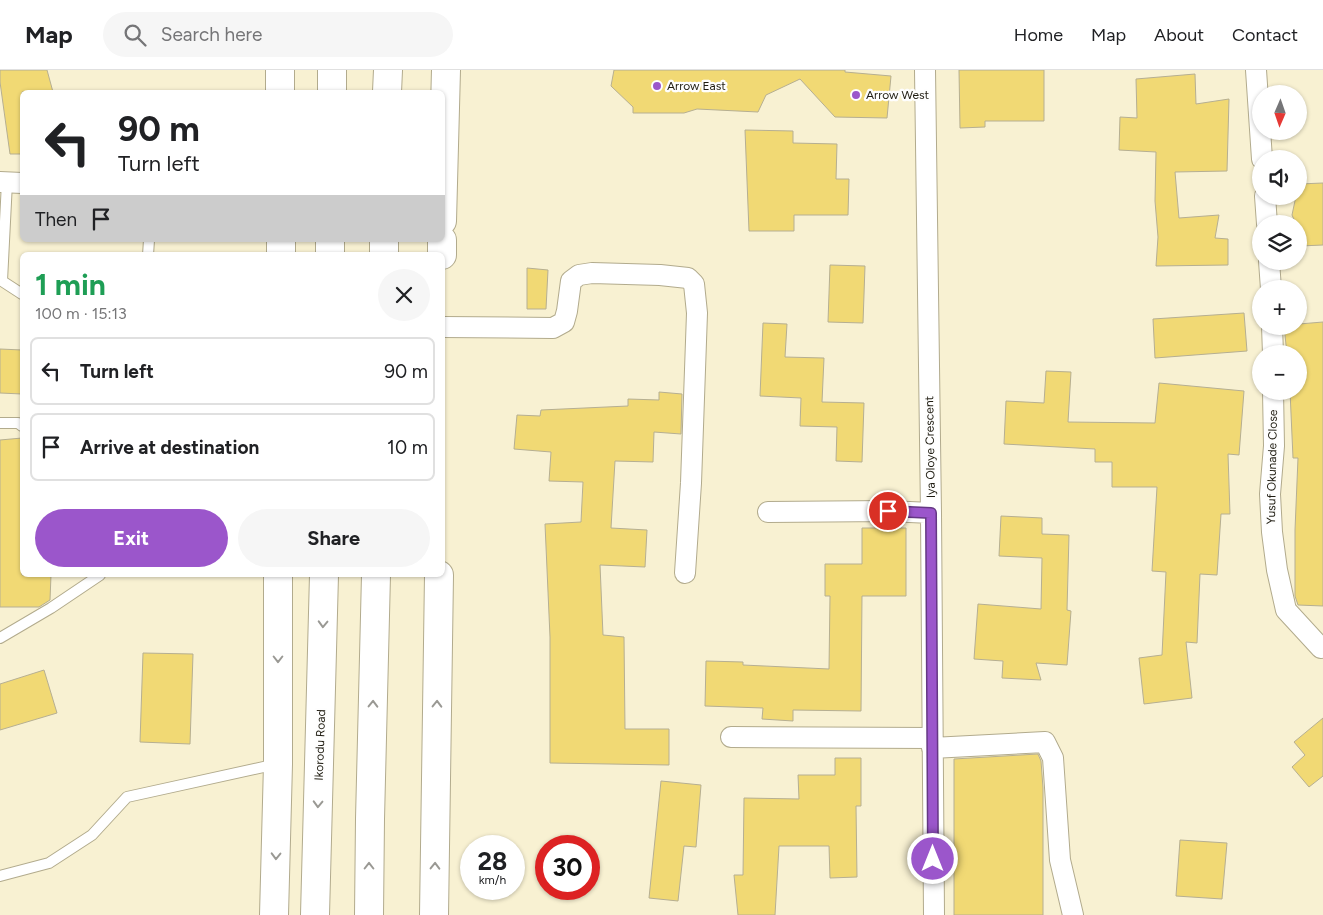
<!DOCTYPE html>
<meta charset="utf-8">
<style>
body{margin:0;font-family:Figtree,sans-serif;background:#f6f6f6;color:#202124;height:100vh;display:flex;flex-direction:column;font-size:19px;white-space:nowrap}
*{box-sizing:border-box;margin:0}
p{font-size:16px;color:#757577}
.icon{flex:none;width:28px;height:28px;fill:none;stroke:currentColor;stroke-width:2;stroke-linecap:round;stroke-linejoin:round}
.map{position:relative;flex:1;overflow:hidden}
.side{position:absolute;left:20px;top:182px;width:425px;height:325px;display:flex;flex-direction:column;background:#fff;border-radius:8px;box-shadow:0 1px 4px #0004}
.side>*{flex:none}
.guide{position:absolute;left:20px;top:20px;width:425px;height:152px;border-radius:8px;box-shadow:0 1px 4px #0004;background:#fff;color:#202124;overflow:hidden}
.needle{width:32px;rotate:182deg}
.controls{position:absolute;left:1252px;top:15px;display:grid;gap:10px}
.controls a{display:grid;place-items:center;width:55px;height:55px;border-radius:50%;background:#fff;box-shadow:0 1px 4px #0004;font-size:25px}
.speed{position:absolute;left:460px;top:765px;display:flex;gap:10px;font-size:25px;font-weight:700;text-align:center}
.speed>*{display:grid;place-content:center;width:65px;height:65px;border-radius:50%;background:#fff;box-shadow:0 1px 4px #0004;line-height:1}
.speed small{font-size:12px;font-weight:400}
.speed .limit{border:8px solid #d22;background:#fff;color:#111}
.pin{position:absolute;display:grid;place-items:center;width:42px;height:42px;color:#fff;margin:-21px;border:2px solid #fff;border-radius:50%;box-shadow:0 1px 5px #0007}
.me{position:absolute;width:55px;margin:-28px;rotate:0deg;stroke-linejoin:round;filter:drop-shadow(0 0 4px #0008)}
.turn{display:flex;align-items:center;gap:18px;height:105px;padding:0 15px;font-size:22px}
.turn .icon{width:65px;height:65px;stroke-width:2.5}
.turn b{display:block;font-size:35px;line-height:42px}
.then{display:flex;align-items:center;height:48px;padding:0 15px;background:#0003;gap:10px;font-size:19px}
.round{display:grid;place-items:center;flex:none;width:52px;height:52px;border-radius:26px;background:#f6f6f6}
.overview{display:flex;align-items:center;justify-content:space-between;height:85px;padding:0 15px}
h1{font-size:30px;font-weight:700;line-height:38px;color:#1e9e55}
.cta{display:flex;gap:10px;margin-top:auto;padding:10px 15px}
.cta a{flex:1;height:58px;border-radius:30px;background:#9b56cb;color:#fff;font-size:20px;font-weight:700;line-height:58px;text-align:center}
.cta a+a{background:#f6f6f6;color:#202124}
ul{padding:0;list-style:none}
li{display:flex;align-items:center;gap:15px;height:68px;margin:0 10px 8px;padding:0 5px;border:2px solid #e0e0e0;border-radius:8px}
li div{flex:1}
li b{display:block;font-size:19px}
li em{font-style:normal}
header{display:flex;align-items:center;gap:30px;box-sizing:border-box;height:70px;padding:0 25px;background:#fff;border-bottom:1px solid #e0e0e0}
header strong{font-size:24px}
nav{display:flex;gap:28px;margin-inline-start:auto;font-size:18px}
.search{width:350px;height:45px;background:#f6f6f6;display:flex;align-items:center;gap:12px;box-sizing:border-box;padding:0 18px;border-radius:28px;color:#757577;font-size:19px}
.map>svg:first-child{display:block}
</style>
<header>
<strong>Map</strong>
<div class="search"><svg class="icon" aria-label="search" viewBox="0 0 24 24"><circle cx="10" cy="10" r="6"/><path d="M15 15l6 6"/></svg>Search here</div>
<nav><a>Home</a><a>Map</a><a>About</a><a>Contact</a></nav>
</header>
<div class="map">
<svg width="1323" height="845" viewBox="0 0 1323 845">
<rect width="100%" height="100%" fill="#f8f1d2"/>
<path fill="#f1d974" stroke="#b6af92" d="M0 0H47L53 22H22V84H10L0 12Z
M614 0H845V2L891 6 887 48 835 47 800 9 766 25 758 42 697 39 684 43H633V37L611 16Z
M959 0H1044V51H985V57L960 58Z
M1195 4 1196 34 1229 29 1227 101 1175 102 1179 148 1219 145 1215 168 1228 169V195L1156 196 1158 167 1155 131 1156 82 1119 80 1120 47 1137 48 1136 9Z
M745 60 793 61V73L837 74 836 109H849L848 145H794V161H749Z
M1323 113V175L1300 176 1299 154H1296L1292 145 1296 126H1299V114Z
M830 195 865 196 863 253 828 252Z
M527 198 548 200 546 239H527Z
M1244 243 1247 281 1155 288 1153 249Z
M1323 252V536L1298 535 1295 526V460L1298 388H1293L1290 321H1299V284H1287L1284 256H1299V254Z
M763 253 787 254 785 287 824 288 822 332 864 333 862 392 836 391 837 357 800 356 801 328 760 326Z
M0 279 22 280V324L0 323Z
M1046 301 1071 302 1068 352 1155 353 1159 313 1244 321 1239 385 1228 384 1230 444H1221L1217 505 1200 504 1197 573 1186 572 1192 628 1144 634 1139 588 1162 585 1166 502 1152 501 1157 417H1112V392H1095V379L1004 374 1006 331 1044 333Z
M659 322 682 324 681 364 654 362 653 392 615 391 611 458 647 460 645 497 600 495 603 565 624 567 625 659H669V695L550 693V567L545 454 581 452 583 412 549 411 551 382 514 379 517 345 540 346 541 340 628 336V329L659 330Z
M22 368V505H51L50 530 39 537H0V370Z
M1001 446 1042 448V464L1069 465 1067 540 1071 541 1067 595 1036 593 1041 610 1002 608 1003 591 974 589 978 534 1041 539 1042 488 999 486Z
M862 458H906V526H862L861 641 793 640V651L762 649 763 638 705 636 706 591 743 592V595L829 599 830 526H825V494H862Z
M143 583 193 584 190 674 140 672Z
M44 600 57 643 0 660V614Z
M1323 648V706L1309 717 1292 697 1305 685 1294 672Z
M1038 684 1041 691 1043 718V845H954V689Z
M835 688H861V736H856L857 807 830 808 829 776H779L775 845H738L734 805H743L744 728 799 729 798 705H835Z
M661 711 701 715 696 777 684 776 678 831 649 828Z
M1180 770 1227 773 1222 829 1176 826Z"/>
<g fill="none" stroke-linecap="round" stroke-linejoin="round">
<g stroke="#b2ab8d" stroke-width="12">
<path id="lane" d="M7 112 2 211 22 224
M148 185 149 170
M0 353H18L22 356
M0 568 51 538 100 505
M0 806 49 793 92 765 127 727 277 694"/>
</g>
<g stroke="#b2ab8d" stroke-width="22">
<path id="street" d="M925 0 931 443 934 845
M1256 0 1262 89
M0 112 22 113
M1265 126 1267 154
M1269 191 1271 219
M1272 256 1273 284
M442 257 553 258 564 252 567 241 571 211 579 205 592 203 660 205 688 208 694 214 697 243 691 413 685 503
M1273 321 1274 376 1270 424 1272 462 1277 500 1286 540 1321 578
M768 442 888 441 931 443
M731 667 932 668
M932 678 1045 672 1053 688 1060 790 1073 845"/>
</g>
<g stroke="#b2ab8d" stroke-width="30">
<path id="primary" d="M280 0V22
M442 151 446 0
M281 170V185
M442 185V170
M274 845 278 694V505
M434 845 439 505"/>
</g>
<g stroke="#b2ab8d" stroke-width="30">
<path id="highway" d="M332 22V0
M387 22 388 0
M330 185V170
M384 185V170
M315 845 324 505
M369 845 370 749 376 505"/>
</g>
<use href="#lane" stroke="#fff" stroke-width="10"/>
<use href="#street" stroke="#fff" stroke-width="20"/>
<use href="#primary" stroke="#fff" stroke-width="28"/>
<use href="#highway" stroke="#fff" stroke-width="28"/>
</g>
<defs><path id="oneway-chevron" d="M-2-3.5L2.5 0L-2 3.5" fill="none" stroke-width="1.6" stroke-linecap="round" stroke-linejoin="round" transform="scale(1.25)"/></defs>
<g stroke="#9a9994">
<use href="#oneway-chevron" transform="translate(323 554) rotate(92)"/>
<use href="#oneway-chevron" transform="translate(278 589) rotate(90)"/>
<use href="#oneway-chevron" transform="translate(373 634) rotate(-89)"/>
<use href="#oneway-chevron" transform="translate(437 634) rotate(-89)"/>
<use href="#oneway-chevron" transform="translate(318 734) rotate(92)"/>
<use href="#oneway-chevron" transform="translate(276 786) rotate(91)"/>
<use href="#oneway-chevron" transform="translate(369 796) rotate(-90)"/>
<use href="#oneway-chevron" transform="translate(435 796) rotate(-89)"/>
</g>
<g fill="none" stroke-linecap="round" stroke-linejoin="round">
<g stroke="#653884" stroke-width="12">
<path id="route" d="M888 441 931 443 933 789"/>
</g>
<use href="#route" stroke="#9b56cb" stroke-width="9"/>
</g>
<g fill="#9b56cb" stroke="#fefefe" stroke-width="2">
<circle cx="657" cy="16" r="5"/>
<circle cx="856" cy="25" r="5"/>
</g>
<g text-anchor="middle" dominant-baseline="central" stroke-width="4.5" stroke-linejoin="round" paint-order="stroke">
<g font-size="12" fill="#1f1c11" stroke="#fefefe" text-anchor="start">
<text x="667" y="16">Arrow East</text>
<text x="866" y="25">Arrow West</text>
</g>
<g font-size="12" fill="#1f1c11" stroke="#fefefe">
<text transform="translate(930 377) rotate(-91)">Iya Oloye Crescent</text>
<text transform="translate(1272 397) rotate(-89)">Yusuf Okunade Close</text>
<text transform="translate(320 675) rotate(-88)">Ikorodu Road</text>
</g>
</g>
</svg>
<div class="controls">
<a><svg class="needle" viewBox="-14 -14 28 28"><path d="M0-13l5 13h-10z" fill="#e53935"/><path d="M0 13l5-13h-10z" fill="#757577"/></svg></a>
<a><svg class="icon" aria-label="sound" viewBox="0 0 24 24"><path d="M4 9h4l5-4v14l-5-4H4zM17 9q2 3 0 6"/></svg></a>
<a><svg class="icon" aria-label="layers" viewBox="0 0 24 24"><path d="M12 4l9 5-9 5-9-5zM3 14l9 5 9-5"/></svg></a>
<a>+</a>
<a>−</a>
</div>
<div class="speed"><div>28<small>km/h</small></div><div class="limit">30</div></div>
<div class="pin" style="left:888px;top:441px;background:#d93025"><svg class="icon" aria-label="arrive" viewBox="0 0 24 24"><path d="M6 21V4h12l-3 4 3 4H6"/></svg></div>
<svg class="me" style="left:933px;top:789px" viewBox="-20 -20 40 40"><circle r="17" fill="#9b56cb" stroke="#fff" stroke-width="3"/><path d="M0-11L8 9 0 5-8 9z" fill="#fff"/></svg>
<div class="guide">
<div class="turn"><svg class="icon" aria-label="left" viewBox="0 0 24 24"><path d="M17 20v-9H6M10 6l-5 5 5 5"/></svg><div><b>90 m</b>Turn left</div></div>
<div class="then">Then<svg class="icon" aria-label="arrive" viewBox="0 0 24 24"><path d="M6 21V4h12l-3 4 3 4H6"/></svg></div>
</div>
<section class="side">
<div class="overview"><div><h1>1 min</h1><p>100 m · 15:13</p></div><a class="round"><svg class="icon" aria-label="close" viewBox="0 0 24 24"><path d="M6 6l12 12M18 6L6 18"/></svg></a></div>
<ul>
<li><svg class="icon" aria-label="left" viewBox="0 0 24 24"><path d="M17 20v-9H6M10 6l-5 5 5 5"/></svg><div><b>Turn left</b></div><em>90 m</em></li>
<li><svg class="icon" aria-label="arrive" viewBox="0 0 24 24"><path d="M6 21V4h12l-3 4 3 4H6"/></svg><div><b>Arrive at destination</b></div><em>10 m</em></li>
</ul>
<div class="cta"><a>Exit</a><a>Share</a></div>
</section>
</div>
